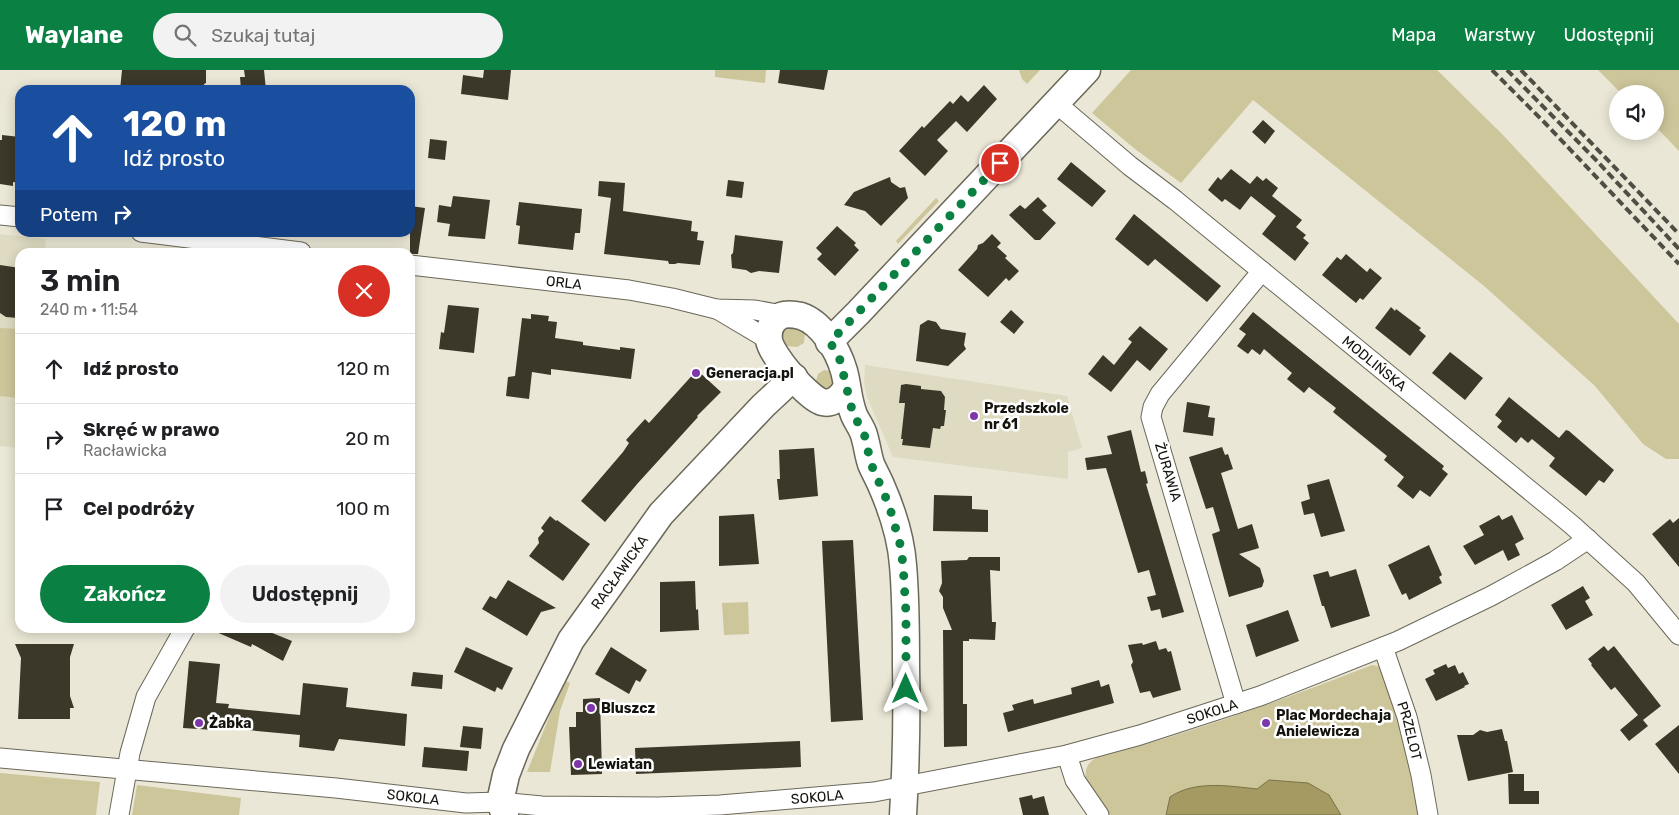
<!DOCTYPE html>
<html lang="pl">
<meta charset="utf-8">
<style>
body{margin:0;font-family:Rubik,sans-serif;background:#f2f2f2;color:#202124;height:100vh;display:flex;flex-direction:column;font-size:19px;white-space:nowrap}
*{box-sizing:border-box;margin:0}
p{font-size:16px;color:#757577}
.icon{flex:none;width:28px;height:28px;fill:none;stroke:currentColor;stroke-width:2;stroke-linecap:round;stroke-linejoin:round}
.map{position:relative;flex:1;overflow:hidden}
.sheet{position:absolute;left:15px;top:178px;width:400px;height:385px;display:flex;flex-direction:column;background:#fff;border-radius:15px;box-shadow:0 2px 12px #0003}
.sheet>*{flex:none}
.banner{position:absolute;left:15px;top:15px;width:400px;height:152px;border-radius:15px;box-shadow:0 2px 12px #0003;background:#1a4fa0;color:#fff;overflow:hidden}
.buttons{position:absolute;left:1609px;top:15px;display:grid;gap:10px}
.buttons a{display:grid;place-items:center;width:55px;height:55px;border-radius:50%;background:#fff;box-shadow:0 2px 12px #0003;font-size:25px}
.pin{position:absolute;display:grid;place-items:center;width:42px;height:42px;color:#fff;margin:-21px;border:2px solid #fff;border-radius:50%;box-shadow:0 1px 5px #0007}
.me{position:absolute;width:55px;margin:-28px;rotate:0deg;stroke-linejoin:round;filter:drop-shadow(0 0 4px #0008)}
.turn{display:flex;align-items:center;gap:18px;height:105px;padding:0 25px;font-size:22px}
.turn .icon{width:65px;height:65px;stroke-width:2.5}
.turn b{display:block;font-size:35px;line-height:42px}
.then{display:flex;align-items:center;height:48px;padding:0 25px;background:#0003;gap:10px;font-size:19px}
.round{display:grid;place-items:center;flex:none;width:52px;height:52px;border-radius:26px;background:#f2f2f2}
.overview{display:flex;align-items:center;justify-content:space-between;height:85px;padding:0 25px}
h1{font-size:30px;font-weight:600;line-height:38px}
.cta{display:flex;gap:10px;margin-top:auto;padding:10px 25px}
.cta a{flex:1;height:58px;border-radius:30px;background:#0b8043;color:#fff;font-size:20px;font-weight:600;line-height:58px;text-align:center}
.cta a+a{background:#f2f2f2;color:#202124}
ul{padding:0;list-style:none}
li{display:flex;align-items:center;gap:15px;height:70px;padding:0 25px;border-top:1px solid #e0e0e0}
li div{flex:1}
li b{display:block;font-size:19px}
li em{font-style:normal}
header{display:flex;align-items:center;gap:30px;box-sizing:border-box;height:70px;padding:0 25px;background:#0b8043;color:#fff}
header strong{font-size:24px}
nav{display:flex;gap:28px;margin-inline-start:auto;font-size:18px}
.search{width:350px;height:45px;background:#f2f2f2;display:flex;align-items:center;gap:12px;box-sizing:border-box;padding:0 18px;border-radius:28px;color:#757577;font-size:19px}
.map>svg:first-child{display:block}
</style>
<header>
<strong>Waylane</strong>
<div class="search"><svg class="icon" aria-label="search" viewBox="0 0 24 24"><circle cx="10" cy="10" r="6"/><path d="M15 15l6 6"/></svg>Szukaj tutaj</div>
<nav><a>Mapa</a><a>Warstwy</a><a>Udostępnij</a></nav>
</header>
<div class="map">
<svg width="1679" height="745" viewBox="0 0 1679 745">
<rect width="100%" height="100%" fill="#eae7d6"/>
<path fill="#dfdbc2" d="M0 164 46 169 45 182H20V378L0 376Z
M865 295 1067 326 1082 378 1068 382V409L893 387 867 327 864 313Z"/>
<path fill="#cdc69b" d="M715 0H766L765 13 715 7Z
M1019 0H1040L1027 14 1022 9Z
M1131 0H1437L1503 65 1679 254V389H1666L1643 374 1595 316 1484 216 1253 30 1181 113 1135 79 1092 43Z
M1598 0H1679V81L1655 56V24H1622Z
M936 128 939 131 898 174 896 171Z
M788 255 805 261 804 273 797 277 787 276 781 267 783 260Z
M0 258 20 259V298L18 328 0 326Z
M824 300 835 302 837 305 832 323 815 314 818 304Z
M748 532 749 564 724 565 722 533Z
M1372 595 1378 596 1383 601 1405 666 1419 745H1110L1086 712C1084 700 1087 692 1098 687 1191 663 1283 630 1372 595Z
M564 610 570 613 560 641 550 702H527Z
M0 703 100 712 96 745H0Z
M137 715 241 728 239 745H132Z"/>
<path fill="#a49a62" stroke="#797248" d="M1269 710 1308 713 1329 725 1341 745H1166L1170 727C1195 710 1229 716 1257 719Z"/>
<path fill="#3b382a" d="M122 0H206V13L204 14V20H120Z
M244 0H264L266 20H241L240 7H245Z
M484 0H511L508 30 461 24 463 5 483 8Z
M780 0H828L824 20 778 13Z
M984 15 997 29 967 62 956 51 937 70 948 81 925 106 899 81 922 56 924 58 950 31 953 34 961 25 968 32Z
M1263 50 1275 61 1265 74 1252 62Z
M2 65 20 67V113L13 112V116L0 114V70H2Z
M430 69 447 71 445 90 428 88Z
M1071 92 1106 121 1092 137 1057 109Z
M1231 99 1250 114 1257 106 1263 111 1266 108 1278 118 1272 126 1302 150 1296 157 1306 165 1303 168 1309 173 1295 191 1262 164 1276 146 1251 126 1240 140 1225 129 1222 132 1208 120 1218 107 1221 110Z
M890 107 891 112 900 118 905 117 908 128 881 156 865 141 844 135 854 122Z
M728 110 744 112 742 128 726 126Z
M599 111 625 113 623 141 692 151 691 161 698 162 697 170 704 171 700 195 678 193 675 194H669L668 191 604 184 611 128 598 126Z
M453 126 490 130 485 169 448 166 450 154 437 152 439 135 451 137Z
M1038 127 1047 136 1042 140 1056 153 1040 170H1035L1009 145 1020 135 1025 139Z
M519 132 582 139 580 163H575L573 180 518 174 520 156 516 155Z
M410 136 425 138 418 184H410Z
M1134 144 1221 216 1207 232 1155 189 1148 196 1115 169Z
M837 156 856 173 854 175 859 180 835 206 817 189 822 184 816 178Z
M992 164 1001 173 997 177 1007 186 1005 188 1019 201 1009 211 1006 208 988 227 958 200 977 179 978 175 983 173Z
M735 165 783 171 779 203 759 201 751 203 746 200 732 198 731 185 733 183Z
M1346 184 1367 202 1370 198 1382 208 1363 230 1360 228 1356 233 1322 205 1337 187 1341 190Z
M0 195 20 198V242L18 248 6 247 0 243Z
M448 235 479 238 474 283 439 279 441 262 444 263Z
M1391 237 1395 241 1396 239 1421 258 1419 260 1426 266 1410 286 1375 258Z
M1011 240 1024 252 1014 264 1000 252Z
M1253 242 1444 396 1442 399 1448 404 1430 427 1420 420 1413 429 1397 416 1404 407 1384 390 1387 386 1333 342 1336 338 1309 317 1304 323 1287 309 1292 303 1264 279 1260 285 1252 279 1248 284 1237 276 1246 264 1239 259Z
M531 244 549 246 548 251 557 252 555 268 583 272V275L620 280V277L635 279 631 309 551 299V305L532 302 529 329 506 326 508 307 515 306 522 248 531 249Z
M928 250 936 252 941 259 966 263 964 275 966 279 948 296 916 291 920 255Z
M1140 256 1168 279 1150 301 1137 290 1111 322 1088 304 1103 285 1114 295 1132 272 1128 269Z
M1450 282 1483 308 1465 330 1432 303Z
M697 300 721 322 697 346 698 347 638 413 605 452 581 431 623 382 629 373 626 370 645 349 649 353Z
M906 314 921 316V319L941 321 945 327 944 340H946L944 356H941L940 359 933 358 930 378 902 375 903 369H901L905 333H899L901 315Z
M1509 327 1559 368 1566 360 1569 361 1614 400 1604 413 1599 410 1586 426 1549 396 1555 388 1532 369 1528 373 1521 367 1516 373 1497 357 1502 351 1495 345Z
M1187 332 1210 336 1208 347 1215 348 1213 366 1183 362Z
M1131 360 1141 402 1145 401 1148 413 1146 414 1184 542 1162 548 1160 539 1151 541 1147 527 1156 525 1149 500 1138 503 1106 398 1087 400 1085 388 1112 384 1107 366Z
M1222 377 1225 385 1228 384 1233 399 1221 403 1238 459 1252 454 1259 478 1239 484 1260 498 1264 511 1262 517 1229 527 1212 464 1220 461 1213 437 1206 439 1189 387Z
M814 378 818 426 779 430 777 409H780L779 380Z
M1329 409 1345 461 1321 467 1314 443 1304 445 1301 432 1310 429 1307 415Z
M934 425 972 426V439L988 440V462L933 461Z
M754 444 759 494 719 496V446Z
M1499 445 1502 450 1512 445 1524 469 1515 474 1520 485 1508 491 1503 480 1475 495 1463 476 1484 465 1479 456Z
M550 446 556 451 557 450 590 474 563 511 529 486 539 473 538 468 544 461 541 458Z
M1679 448V497L1652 464 1670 449 1673 453Z
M853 470 863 650 831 652 822 471Z
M1429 475 1442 505 1439 507 1442 513 1409 530 1406 523 1402 525 1388 495Z
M969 487H1000V501L990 500 992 552H996L995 570 969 569V571H963V634H967V676L944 677 943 560H952L943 538V527L939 521 942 513 941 491 967 490Z
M1356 499 1370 546 1331 558 1324 536H1322L1313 505 1328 501 1330 507Z
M508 510 556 538 541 542 527 566 482 539 490 526 496 529Z
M695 511 696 540 698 539 699 560 660 562V512Z
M1583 516 1590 528 1585 531 1593 545 1566 560 1551 535Z
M1288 540 1299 571 1256 587 1246 555Z
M207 558H260L292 571 283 591 252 574 251 577Z
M1156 571 1159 580 1166 578 1168 582 1171 581 1181 620 1153 628 1150 621 1140 623 1131 595 1133 592 1128 575 1142 573 1143 575Z
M15 574H74L70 587V626L74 638H70V649H18L21 588Z
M1604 576 1608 581 1614 576 1661 636 1643 650 1648 656 1629 671 1620 660 1638 645 1615 617 1611 620 1591 595 1592 594 1588 589Z
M466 577 513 598 502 620 497 617 495 622 454 602Z
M611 577 647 600 640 612 636 610 629 624 595 604Z
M189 591 220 594 216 633 229 634 228 638 300 645 303 613 348 618 346 637 407 644 405 676 339 669 334 681 299 677 300 665 226 658V660L214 658V660L183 658Z
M1446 594 1448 598 1455 595 1459 604 1463 602 1469 614 1464 616 1465 617 1436 631 1425 609 1435 604 1433 600Z
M413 602 443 605 442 619 411 616Z
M1099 610 1101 617 1109 614 1114 633 1008 662 1003 643 1014 640 1012 635 1033 629 1034 634 1072 624 1071 618Z
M600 628 602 704 571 705 569 657H576V642H583V629Z
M1679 655V704L1655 674Z
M463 656 483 658 481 679 460 677Z
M1502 659 1505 671H1507L1513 702 1468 711 1457 665H1473L1480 660 1487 662Z
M800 671 801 697 636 704 635 678Z
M424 677 469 681 467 701 422 697Z
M1508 704H1524V721H1539V734H1509Z
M1032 725 1033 729 1044 726 1049 745H1023L1019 728Z"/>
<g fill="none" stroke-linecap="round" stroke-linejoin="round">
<g stroke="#6b6859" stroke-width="21">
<g id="street">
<path id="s1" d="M1057 34 1130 96 1175 130 1572 455 1636 513 1679 565"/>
<path d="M0 145 20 147"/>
<path d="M141 162 301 182"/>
<path id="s2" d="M410 195 629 220 672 228 716 239 755 240 782 245"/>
<path d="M717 239 769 270"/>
<path id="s3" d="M1383 577 1407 647 1421 705 1428 745"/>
<path d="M1236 634 1151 347 1153 337 1160 324 1262 201"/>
<path d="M1067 685 1075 710 1099 745"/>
<path id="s4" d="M0 688 336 718 466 733 500 732 542 736 657 737 720 735 874 722 1067 685 1140 665 1260 626 1398 571 1491 526 1555 491 1588 469"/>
<path d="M119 745 130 683 146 627 185 558"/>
</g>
</g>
<g stroke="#6b6859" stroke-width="29">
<g id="secondary">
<path d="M829 272 858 243 1087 0"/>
<path d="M846 318C842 326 833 335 822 332 808 328 771 285 769 270 768 263 770 254 776 249 782 243 792 244 801 246 822 253 838 280 844 301 848 315 848 330 854 345 857 352 862 358 864 365 867 375 868 385 871 394 874 401 878 408 881 415 892 440 901 468 903 495 906 529 906 563 906 597 907 647 906 696 903 745"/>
<path id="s5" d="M505 745 500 732 506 705 516 679 571 570 661 444 763 336 794 307"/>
</g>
</g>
<use href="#street" stroke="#fff" stroke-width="19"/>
<use href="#secondary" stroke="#fff" stroke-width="26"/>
<path stroke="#4f4e45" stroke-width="4" stroke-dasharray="8 4" stroke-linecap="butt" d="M1492 0 1545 53 1679 194
M1507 0 1596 90 1679 179
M1521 0 1679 164"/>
</g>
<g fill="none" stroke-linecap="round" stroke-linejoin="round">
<path stroke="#0b8043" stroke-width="9" stroke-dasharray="0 16.2" d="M906 619V543L903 494 900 474 889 435 871 394 864 363 853 344 840 290 830 272 1000 93"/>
</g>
<g fill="#7d37aa" stroke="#fff" stroke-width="2">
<circle cx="696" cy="303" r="5"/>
<circle cx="974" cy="346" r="5"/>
<circle cx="591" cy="638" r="5"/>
<circle cx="199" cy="653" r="5"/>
<circle cx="1266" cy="653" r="5"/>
<circle cx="578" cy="694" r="5"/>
</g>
<g text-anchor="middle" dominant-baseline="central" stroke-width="5" stroke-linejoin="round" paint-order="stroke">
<g font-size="14" fill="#14130d" stroke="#fff">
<text stroke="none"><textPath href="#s2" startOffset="155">ORLA</textPath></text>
<text stroke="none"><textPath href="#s1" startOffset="410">MODLIŃSKA</textPath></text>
<text transform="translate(1168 402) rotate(73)">ŻURAWIA</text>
<text stroke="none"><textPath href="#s5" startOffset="275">RACŁAWICKA</textPath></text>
<text stroke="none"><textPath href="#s4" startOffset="1225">SOKOLA</textPath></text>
<text stroke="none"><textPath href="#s3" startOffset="88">PRZELOT</textPath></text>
<text stroke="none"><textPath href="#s4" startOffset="415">SOKOLA</textPath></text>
<text stroke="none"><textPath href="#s4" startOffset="820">SOKOLA</textPath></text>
</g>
<g font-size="14" font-weight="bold" fill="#14130d" stroke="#fff" text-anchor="start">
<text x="706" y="303">Generacja.pl</text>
<text x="984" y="338">Przedszkole<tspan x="984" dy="16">nr 61</tspan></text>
<text x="601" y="638">Bluszcz</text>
<text x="1276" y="645">Plac Mordechaja<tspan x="1276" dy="16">Anielewicza</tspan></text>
<text x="209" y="653">Żabka</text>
<text x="588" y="694">Lewiatan</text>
</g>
</g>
</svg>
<div class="buttons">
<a><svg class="icon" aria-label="sound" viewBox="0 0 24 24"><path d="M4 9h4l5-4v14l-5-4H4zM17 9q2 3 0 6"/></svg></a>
</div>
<div class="pin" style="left:1000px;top:93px;background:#d93025"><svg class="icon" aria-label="arrive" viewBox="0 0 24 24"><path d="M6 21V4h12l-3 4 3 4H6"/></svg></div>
<svg class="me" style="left:906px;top:619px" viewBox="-20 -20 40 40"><path d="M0-17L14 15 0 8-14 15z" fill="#0b8043" stroke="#fff" stroke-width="4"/></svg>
<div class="banner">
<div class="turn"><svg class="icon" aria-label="ahead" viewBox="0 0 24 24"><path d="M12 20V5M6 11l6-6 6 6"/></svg><div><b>120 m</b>Idź prosto</div></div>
<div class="then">Potem<svg class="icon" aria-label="right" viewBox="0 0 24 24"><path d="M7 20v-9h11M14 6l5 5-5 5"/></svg></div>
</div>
<section class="sheet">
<div class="overview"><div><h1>3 min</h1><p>240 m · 11:54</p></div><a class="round" style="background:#d93025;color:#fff"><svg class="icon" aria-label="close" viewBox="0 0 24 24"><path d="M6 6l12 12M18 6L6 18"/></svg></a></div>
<ul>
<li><svg class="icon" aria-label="ahead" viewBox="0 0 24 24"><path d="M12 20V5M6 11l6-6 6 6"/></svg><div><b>Idź prosto</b></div><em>120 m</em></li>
<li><svg class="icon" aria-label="right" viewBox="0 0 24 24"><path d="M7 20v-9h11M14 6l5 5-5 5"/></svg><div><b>Skręć w prawo</b><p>Racławicka</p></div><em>20 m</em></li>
<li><svg class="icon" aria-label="arrive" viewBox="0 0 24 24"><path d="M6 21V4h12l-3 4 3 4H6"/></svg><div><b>Cel podróży</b></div><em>100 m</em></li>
</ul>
<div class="cta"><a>Zakończ</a><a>Udostępnij</a></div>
</section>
</div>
